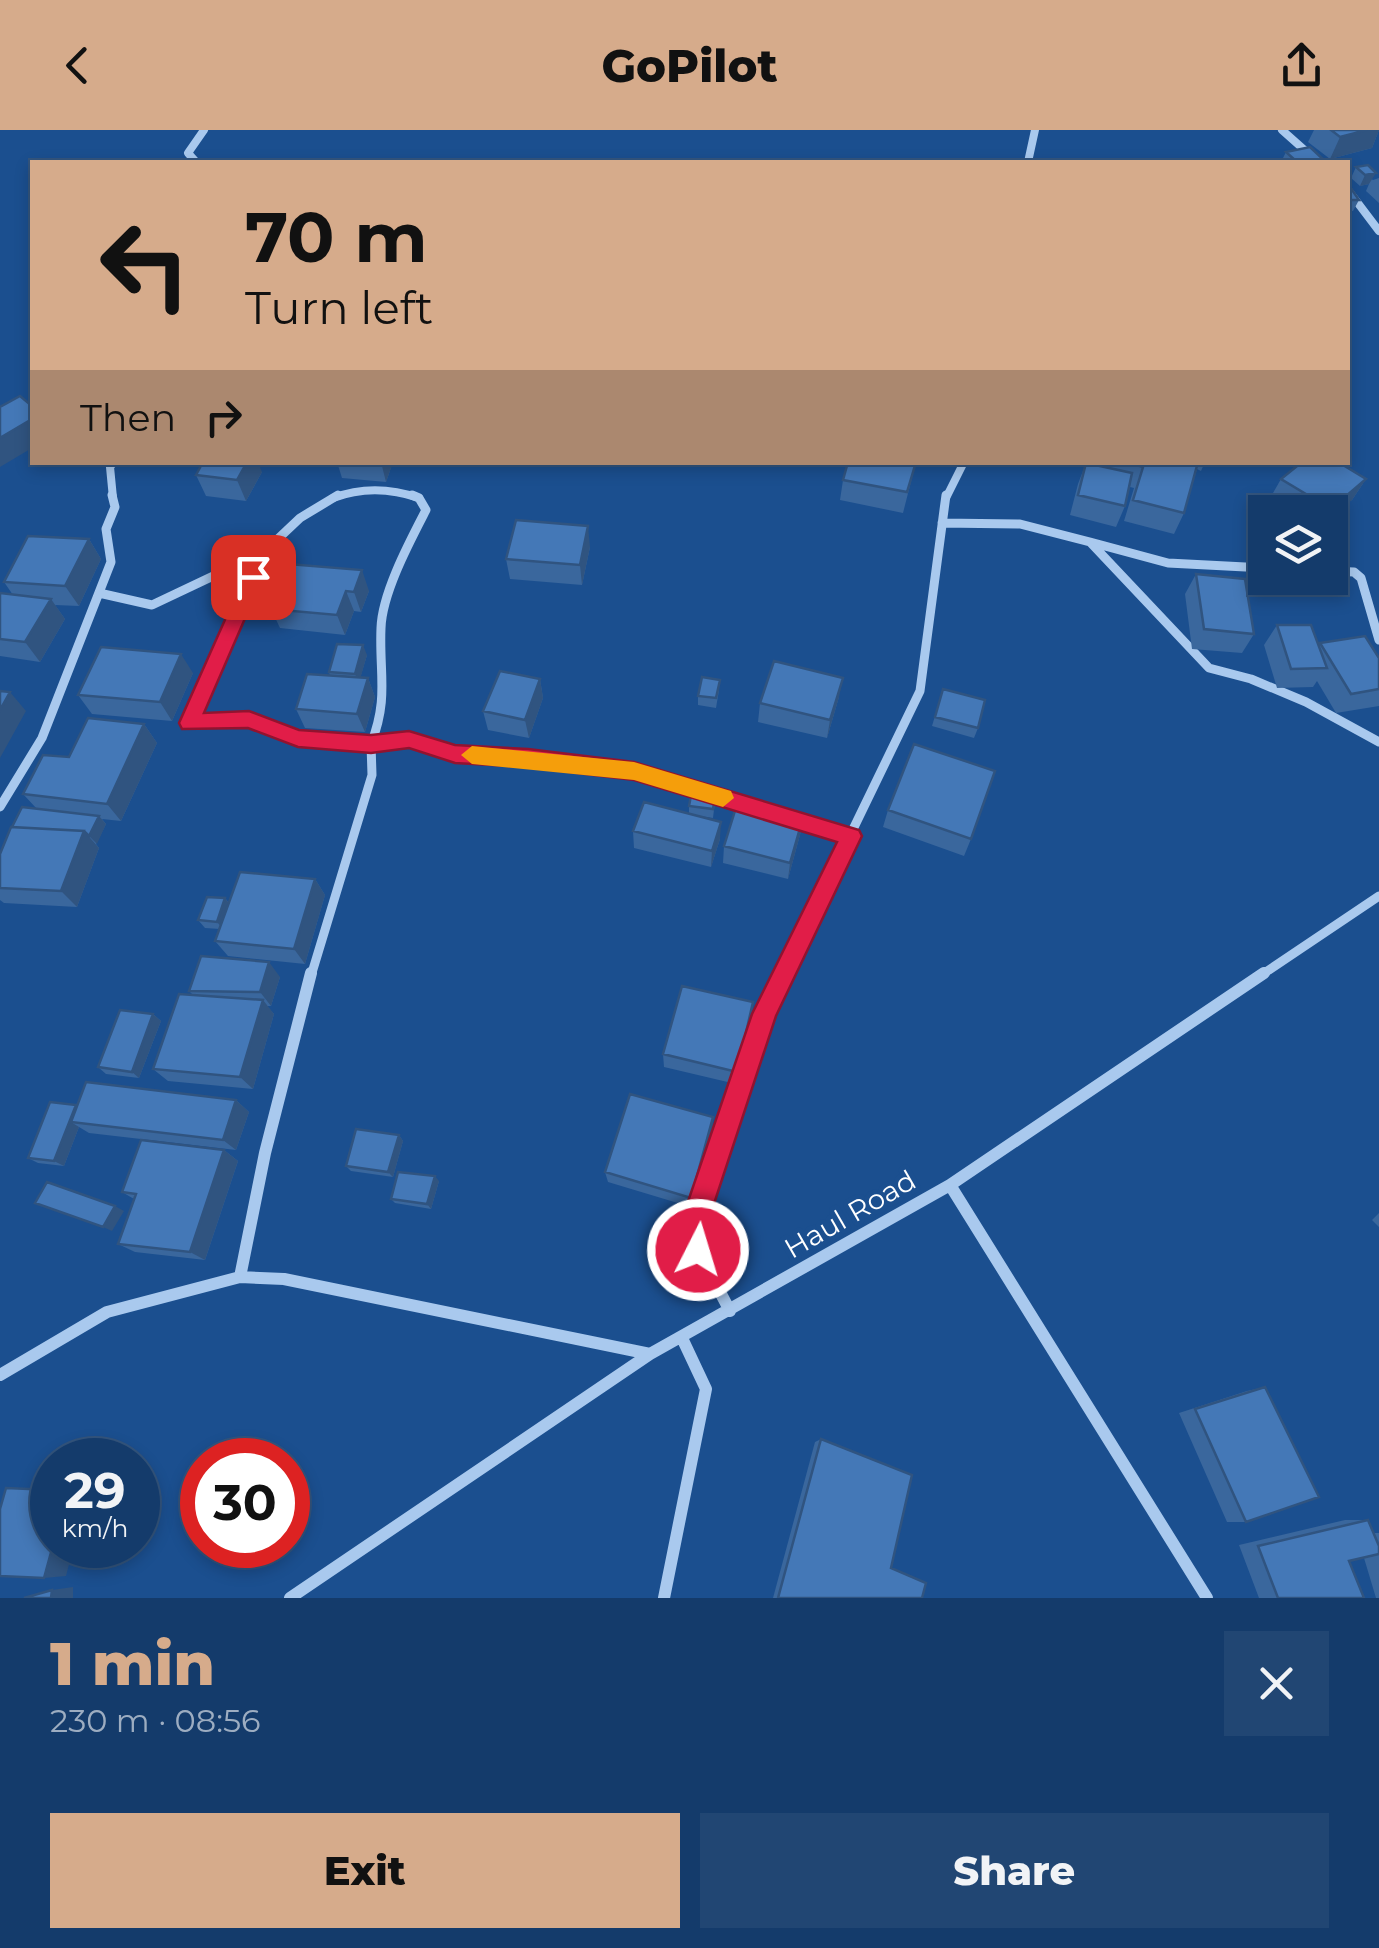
<!DOCTYPE html>
<meta charset="utf-8">
<style>
body{margin:0;font-family:Montserrat,sans-serif;background:#214673;color:#f1f3f6;height:100vh;display:flex;flex-direction:column;font-size:38px;white-space:nowrap}
*{box-sizing:border-box;margin:0}
p{font-size:32px;color:#9dadc1}
.icon{flex:none;width:55px;height:55px;fill:none;stroke:currentColor;stroke-width:2;stroke-linecap:round;stroke-linejoin:round}
.map{position:relative;height:1468px;overflow:hidden}
.sheet{display:flex;flex-direction:column;background:#143b6b;flex:1}
.sheet>*{flex:none}
.top-card{position:absolute;left:30px;top:30px;width:1320px;height:305px;border-radius:0px;box-shadow:0 5px 15px #0003,0 0 0 2px #33557e;background:#d6ab8b;color:#111;overflow:hidden}
.tools{position:absolute;left:1248px;top:365px;display:grid;gap:20px}
.tools a{display:grid;place-items:center;width:100px;height:100px;border-radius:0px;background:#143b6b;box-shadow:0 5px 15px #0003,0 0 0 2px #33557e;font-size:50px}
.speed{position:absolute;left:30px;top:1308px;display:flex;gap:20px;font-size:50px;font-weight:700;text-align:center}
.speed>*{display:grid;place-content:center;width:130px;height:130px;border-radius:50%;background:#143b6b;box-shadow:0 5px 15px #0003,0 0 0 2px #33557e;line-height:1}
.speed small{font-size:25px;font-weight:400}
.speed .limit{border:15px solid #d22;background:#fff;color:#111}
.pin{position:absolute;display:grid;place-items:center;width:85px;height:85px;color:#fff;margin:-42px;border-radius:20px;box-shadow:0 5px 15px #0006}
.me{position:absolute;width:110px;margin:-55px;rotate:5deg;stroke-linejoin:round;filter:drop-shadow(0 0 8px #0008)}
.turn{display:flex;align-items:center;gap:35px;height:210px;padding:0 50px;font-size:45px}
.turn .icon{width:130px;height:130px;stroke-width:2.5}
.turn b{display:block;font-size:70px;line-height:85px}
.then{display:flex;align-items:center;height:95px;padding:0 50px;background:#0003;gap:20px;font-size:38px}
.round{display:grid;place-items:center;flex:none;width:105px;height:105px;border-radius:0px;background:#214673}
.summary{display:flex;align-items:center;justify-content:space-between;height:170px;padding:0 50px}
h1{font-size:60px;font-weight:800;line-height:75px;color:#d6ab8b}
.primary-button{display:flex;gap:20px;margin-top:auto;padding:20px 50px}
.primary-button a{flex:1;height:115px;border-radius:0px;background:#d6ab8b;color:#111;font-size:40px;font-weight:800;line-height:115px;text-align:center}
.primary-button a+a{background:#214673;color:#f1f3f6}
header{display:flex;justify-content:space-between;align-items:center;height:130px;padding:0 50px;background:#d6ab8b;color:#111;font-size:45px;font-weight:800}
.map>svg:first-child{display:block}
</style>
<header><svg class="icon" aria-label="back" viewBox="0 0 24 24"><path d="M15 5l-7 7 7 7"/></svg>GoPilot<svg class="icon" aria-label="share" viewBox="0 0 24 24"><path d="M12 15V3M7 8l5-5 5 5M5 13v7h14v-7"/></svg></header>
<div class="map">
<svg width="1379" height="1468" viewBox="0 0 1379 1468">
<rect width="100%" height="100%" fill="#1b4f8f"/>
<g fill="none" stroke-linecap="round" stroke-linejoin="round">
<path stroke="#a9c9ee" stroke-width="8" d="M1282 0 1318 32
M196 32 188 23 204 0
M1028 32 1035 0
M1348 60 1379 101
M113 368 110 337 114 332
M333 368C362 357 390 358 419 368
M946 368 964 332"/>
<path stroke="#a9c9ee" stroke-width="9" d="M412 365 419 368 426 380C410 411 382 463 381 498 379 544 389 568 371 614L409 610 455 624 634 641 751 676
M942 393 1020 394 1090 412 1209 538 1251 549 1306 572 1379 612
M1090 412 1168 433 1265 438
M1330 441 1354 442 1361 448 1379 510
M247 462 189 593 249 589 297 608 371 614 372 645 311 846
M99 463 152 475 264 422 300 388 338 365
M0 677 42 608 111 432 106 399 115 377 112 365
M791 688 851 706
M782 846 920 561 946 365
M1260 846 1379 766"/>
<path stroke="#a9c9ee" stroke-width="12" d="M950 1055 1207 1468
M240 1147 265 1023 311 843
M730 1181 698 1120 695 1092 764 884 784 843
M0 1245 107 1182 240 1147 284 1149 650 1224
M290 1468 650 1224 950 1055 1264 843
M664 1468 706 1259 682 1208"/>
</g>
<path fill="#3a679d" d="M1314 0H1379L1372 18 1330 29 1308 12Z
M1286 22 1326 32H1281Z
M1356 37 1373 50 1379 48V73L1366 61 1369 54 1360 56 1351 48Z
M1348 54 1359 70 1353 81H1348Z
M337 332H393L386 352 342 348Z
M916 332 903 383 840 370 843 350Z
M1205 332 1201 341 1197 339 1184 383 1174 404 1124 391 1134 358 1130 357 1125 376 1116 397 1070 385 1078 354 1086 333Z
M262 342 246 371 206 366 196 345Z
M1281 349H1366L1352 370 1330 382H1289L1269 370Z
M89 409 101 429 79 476 55 475 65 489 40 532 0 526V463L13 465 4 452Z
M590 417 582 455 510 449 506 429Z
M292 420 296 430 294 434 369 461 361 482 354 481 345 505 280 498 271 479 246 476 241 466Z
M1196 444 1254 504 1242 523 1192 519 1185 464Z
M1277 495 1319 515 1320 513 1379 528V576L1336 583 1317 551 1313 557 1277 558 1264 515Z
M367 525 360 548H368L375 567 365 602 305 598 296 579 330 546 329 542Z
M193 543 172 591 92 584 78 565Z
M540 549 543 568 529 608 488 600 483 581Z
M943 559 978 598 974 608 932 596Z
M719 560 716 578 698 575V566Z
M839 567 827 608 758 592 760 573Z
M144 594 157 613 121 691 102 689 106 694 96 714 99 718 77 777 4 773 0 770V724L37 679 23 664 69 627Z
M716 663 713 688 694 685 720 709 711 737 634 718 633 701 689 684V676Z
M888 680 971 709 964 726 883 697Z
M801 701 788 749 723 733 724 716Z
M315 749 325 765 305 834 228 826 215 811 220 799 205 798 198 790 225 768 229 773Z
M280 847 271 876H267L274 884 253 959 168 951 153 939 193 865 189 861Z
M753 872 736 954 664 937 663 924Z
M153 884 161 891 139 948 106 944 98 937Z
M236 970 249 982 236 1020 89 1003 79 997 64 1036 38 1033 28 1028 77 976Z
M713 987V998L691 1077 608 1052 605 1042Z
M399 1005 403 1011 393 1047 351 1041 346 1036Z
M224 1020 238 1031 205 1130 135 1122 118 1114 134 1069 122 1062Z
M439 1051 431 1079 395 1073 391 1069Z
M1379 1083V1097L1372 1090Z
M1265 1257 1246 1392H1227L1179 1283 1247 1261Z
M821 1309 891 1438 922 1468H773L815 1312Z
M1345 1390H1368L1374 1403H1379V1468H1376L1364 1428 1349 1431 1364 1468H1259L1239 1415Z"/>
<path fill="#305480" d="M1367 0H1379L1372 18 1330 29 1340 7Z
M1376 43 1369 54 1360 56 1365 45Z
M32 289V318L0 337V308Z
M247 332H258L262 342 246 371 237 350Z
M381 332H393L386 352Z
M1366 349 1352 370 1330 389 1329 382 1331 379Z
M588 396 590 417 582 455 580 435Z
M89 409 101 429 79 476 65 456Z
M292 420 296 430 270 480 265 470Z
M362 440 369 461 361 482 354 462Z
M346 461 354 481 345 505 337 485Z
M51 469 65 489 40 532 25 512Z
M363 515 367 525 359 553 355 544Z
M181 524 193 543 172 591 160 572Z
M368 548 375 567 365 602 357 584Z
M843 548 839 567 827 608 830 590Z
M540 549 543 568 529 608 525 590Z
M10 562 26 581 0 628V580Z
M144 594 157 613 121 691 107 674Z
M804 684 801 701 788 749 790 733Z
M99 686 106 694 97 714 89 706Z
M721 692 720 709 711 737 712 721Z
M84 701 99 718 77 777 61 761Z
M315 749 325 765 305 834 294 819Z
M225 768 231 776 224 800 217 792Z
M269 832 280 847 271 876 260 862Z
M263 870 274 884 253 959 240 947Z
M753 872 752 886 736 954 737 942Z
M153 884 161 891 139 948 132 942Z
M236 970 249 982 236 1020 223 1010Z
M76 975 71 992 79 997 64 1036 54 1031Z
M713 987V998L691 1077V1068Z
M399 1005 403 1011 393 1047 388 1042Z
M224 1020 238 1031 205 1130 190 1122Z
M435 1046 439 1051 431 1079 427 1074Z
M115 1076 124 1081 112 1101 103 1097Z
M53 1415H74L66 1446 44 1448Z
M73 1457V1468H51L52 1460Z"/>
<path fill="#4478b7" stroke="#305480" stroke-width="2.5" d="M1331 0H1367L1340 7Z
M1310 17 1326 32H1297L1286 22Z
M1368 35 1376 43 1365 45 1356 37Z
M1348 54 1359 70H1348Z
M20 266 32 276V289L0 308V277Z
M203 332H247L237 350 196 345Z
M848 332H916L907 362 843 350Z
M1127 332H1198L1184 383 1133 370 1143 337Z
M1302 332H1338L1366 349 1331 379 1281 349Z
M1086 333 1132 343 1125 376 1078 365Z
M516 390 588 396 580 435 506 429Z
M28 406 89 409 65 456 4 452Z
M268 416 292 420 265 470 241 466Z
M288 434 362 440 354 462 346 461 337 485 270 479Z
M1196 444 1245 449 1254 504 1204 499Z
M0 463 51 469 25 512 0 509Z
M1277 495H1311L1327 538 1291 539Z
M1365 506 1379 528V559L1351 564 1320 513Z
M337 514 363 515 355 544 329 542Z
M101 517 181 524 160 572 78 565Z
M774 531 843 548 830 590 760 573Z
M500 541 540 549 525 590 483 581Z
M307 544 368 548 357 584 296 579Z
M702 547 720 550 716 568 698 566Z
M943 559 985 570 978 598 935 587Z
M0 561 10 562 0 580Z
M88 588 144 594 107 674 23 664 43 625 69 627Z
M914 614 995 641 971 709 888 680Z
M692 660 716 663 713 679 689 676Z
M739 668 804 684 790 733 724 716Z
M644 672 721 692 712 721 633 701Z
M22 677 99 686 89 706 84 701 12 697Z
M11 697 84 701 61 761 0 758V724Z
M240 742 315 749 294 819 215 811Z
M207 767 225 768 217 792 198 790Z
M201 826 269 832 260 862 189 861Z
M682 856 753 872 737 942 663 924Z
M179 864 263 870 240 947 153 939Z
M120 880 153 884 132 942 98 937Z
M86 952 236 970 223 1010 71 992Z
M630 964 713 987 691 1068 605 1042Z
M50 972 76 975 54 1031 28 1028Z
M356 999 399 1005 388 1042 346 1036Z
M141 1010 224 1020 190 1122 118 1114 136 1064 122 1062Z
M398 1042 435 1046 427 1074 391 1069Z
M47 1052 115 1076 103 1097 35 1073Z
M1265 1257 1319 1367 1246 1392 1195 1279Z
M821 1309 912 1345 891 1438 926 1453 922 1468H778Z
M6 1358 52 1360 53 1415 44 1448 0 1446V1379Z
M1368 1390 1379 1416V1424L1349 1431 1364 1468H1278L1258 1416Z
M52 1460 51 1468H24Z"/>
<path fill="#e11d48" stroke="#92132f" stroke-width="2.5" d="M253 440 263 447 204 583 249 581 299 600 371 605 409 601 455 615 528 619 634 632 859 700 862 706 776 886 708 1092 711 1120 707 1130 698 1134 688 1130 681 1092 752 884 837 712 634 650 528 637 455 633 409 618 371 623 298 617 248 598 182 599 179 593 244 447Z"/>
<path fill="#f59e0b" d="M472 616 634 632 731 661 734 668 723 677 634 650 472 634 461 625Z"/>
<g text-anchor="middle" dominant-baseline="central" stroke-width="10" stroke-linejoin="round" paint-order="stroke">
<g font-size="28" fill="#fff" stroke="#1b4f8f">
<text transform="translate(850 1084) rotate(-30)">Haul Road</text>
</g>
</g>
</svg>
<div class="tools">
<a><svg class="icon" aria-label="layers" viewBox="0 0 24 24"><path d="M12 4l9 5-9 5-9-5zM3 14l9 5 9-5"/></svg></a>
</div>
<div class="speed"><div>29<small>km/h</small></div><div class="limit">30</div></div>
<div class="pin" style="left:253px;top:447px;background:#d93025"><svg class="icon" aria-label="arrive" viewBox="0 0 24 24"><path d="M6 21V4h12l-3 4 3 4H6"/></svg></div>
<svg class="me" style="left:698px;top:1120px" viewBox="-20 -20 40 40"><circle r="17" fill="#e11d48" stroke="#fff" stroke-width="3"/><path d="M0-11L8 9 0 5-8 9z" fill="#fff"/></svg>
<div class="top-card">
<div class="turn"><svg class="icon" aria-label="left" viewBox="0 0 24 24"><path d="M17 20v-9H6M10 6l-5 5 5 5"/></svg><div><b>70 m</b>Turn left</div></div>
<div class="then">Then<svg class="icon" aria-label="right" viewBox="0 0 24 24"><path d="M7 20v-9h11M14 6l5 5-5 5"/></svg></div>
</div>
</div>
<section class="sheet">
<div class="summary"><div><h1>1 min</h1><p>230 m · 08:56</p></div><a class="round"><svg class="icon" aria-label="close" viewBox="0 0 24 24"><path d="M6 6l12 12M18 6L6 18"/></svg></a></div>
<div class="primary-button"><a>Exit</a><a>Share</a></div>
</section>
